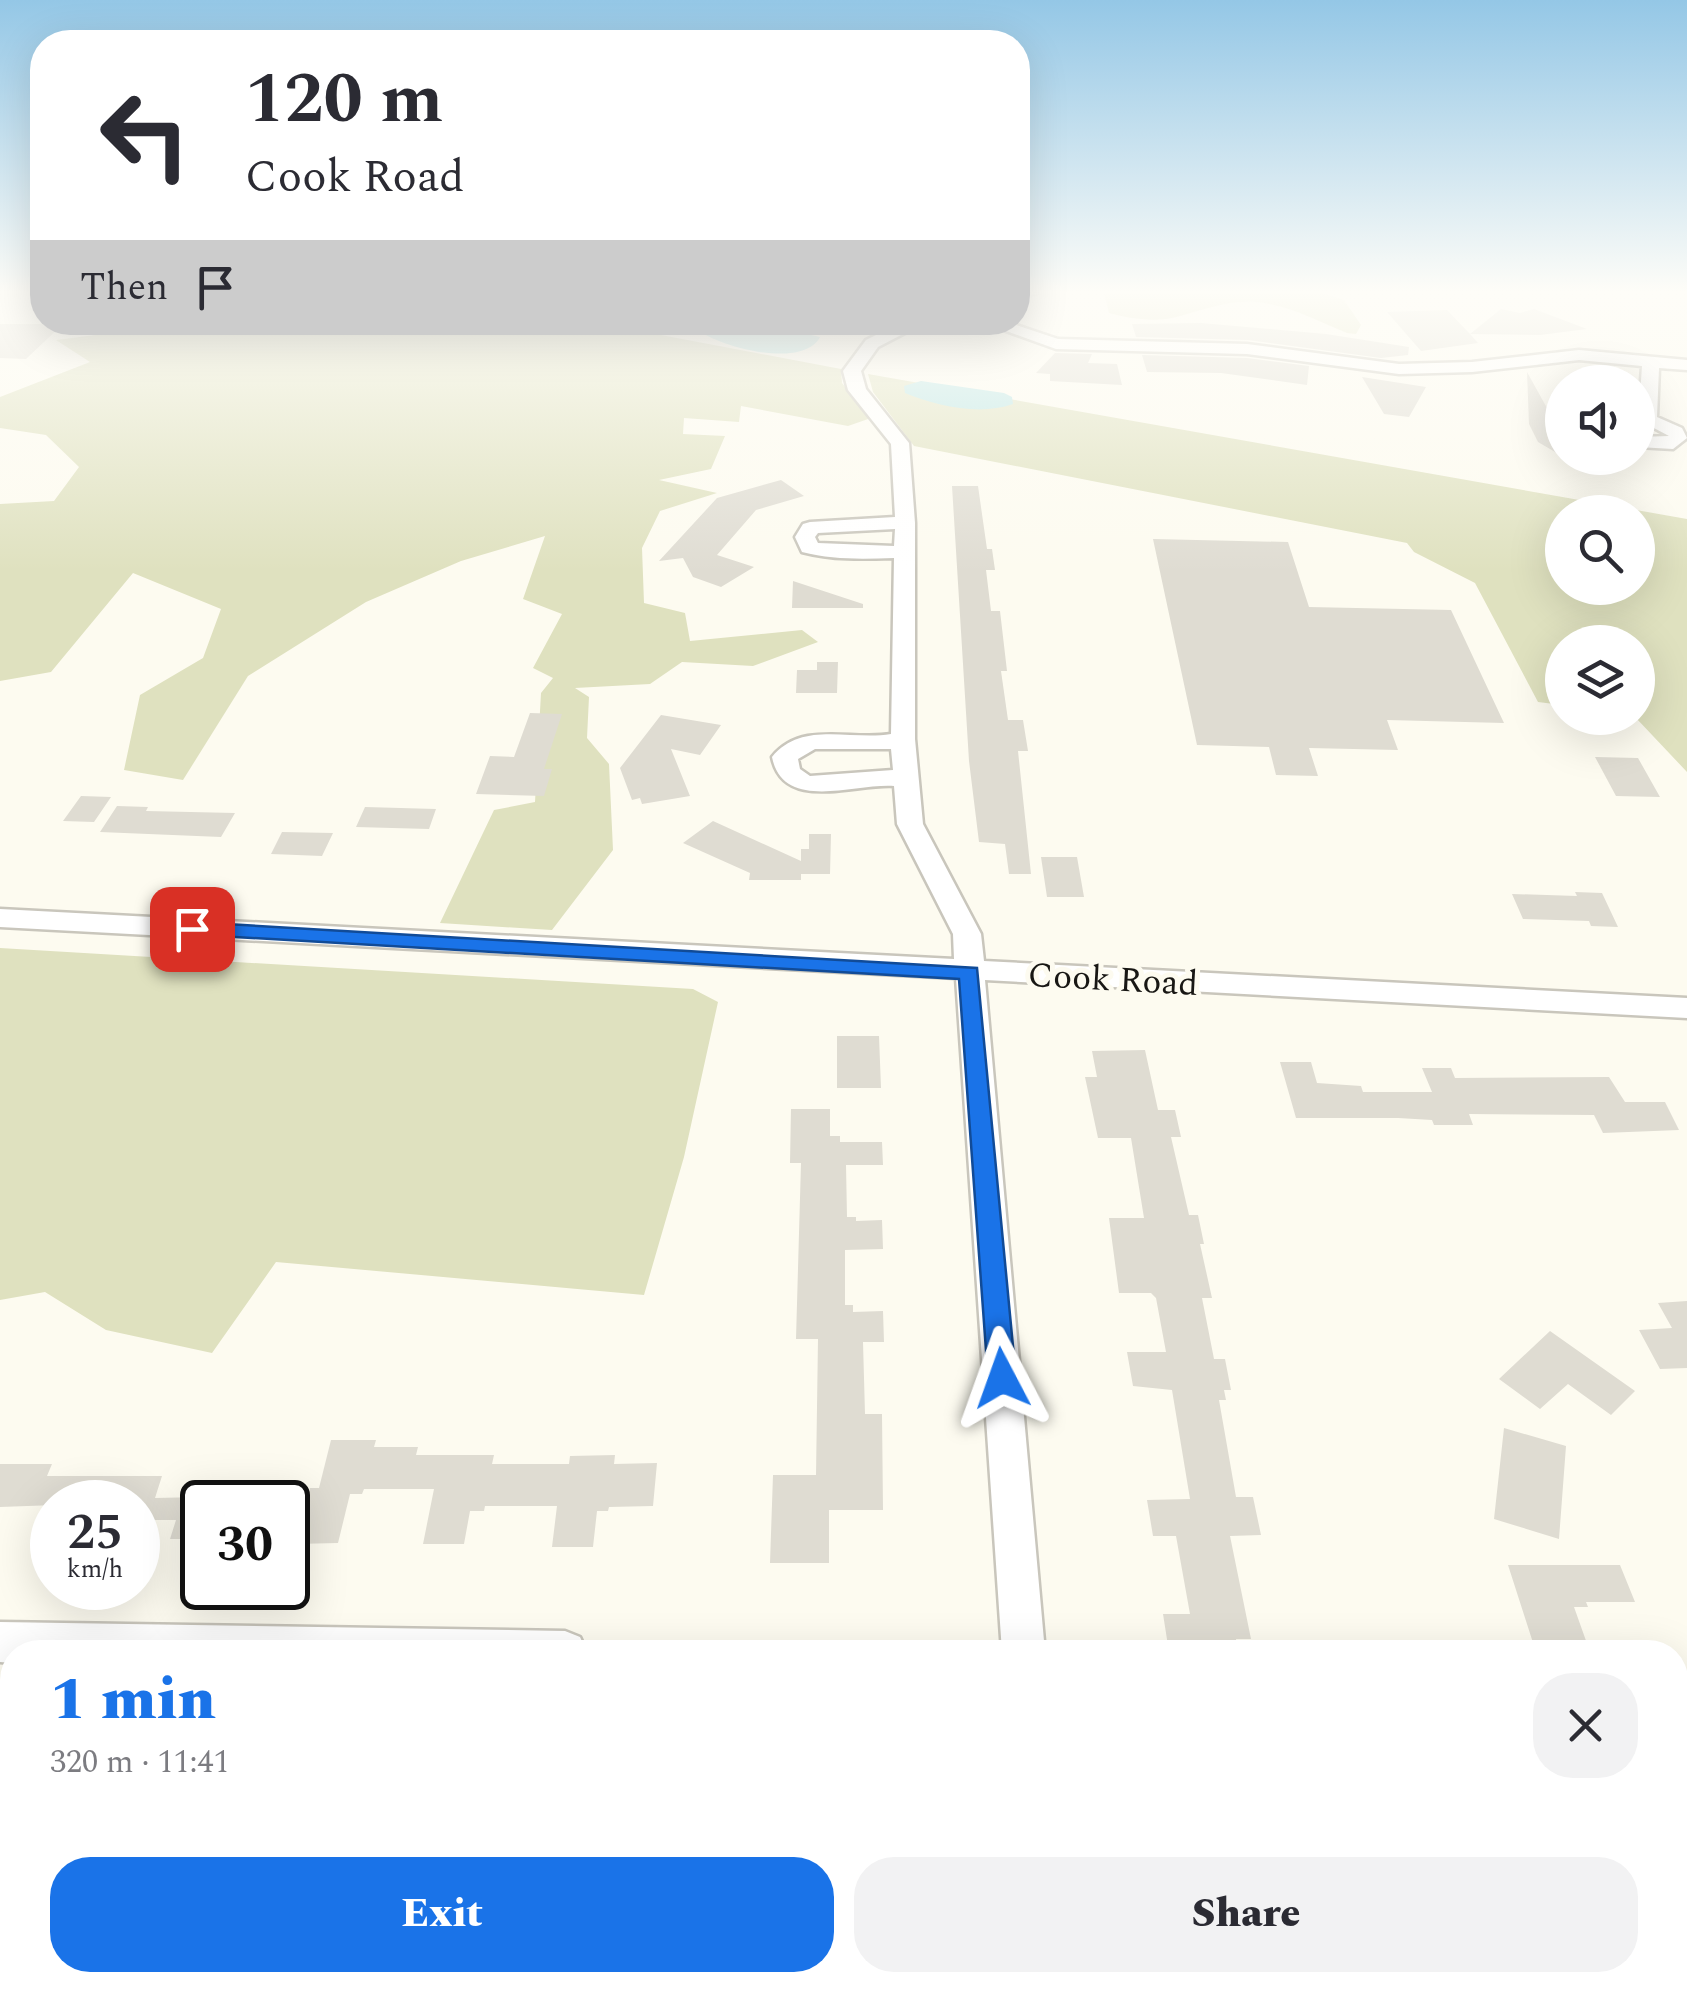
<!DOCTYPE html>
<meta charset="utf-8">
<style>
body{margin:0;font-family:Spectral,serif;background:#f2f2f3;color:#2b2b33;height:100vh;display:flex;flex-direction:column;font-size:38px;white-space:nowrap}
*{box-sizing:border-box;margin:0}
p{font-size:32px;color:#7c7c81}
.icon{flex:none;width:55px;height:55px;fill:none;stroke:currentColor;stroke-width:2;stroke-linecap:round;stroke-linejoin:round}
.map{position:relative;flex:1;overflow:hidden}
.details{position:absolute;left:0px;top:1640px;width:1688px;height:352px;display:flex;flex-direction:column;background:#fff;border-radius:40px 40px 0 0;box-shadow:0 10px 40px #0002}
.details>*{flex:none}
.top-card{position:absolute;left:30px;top:30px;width:1000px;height:305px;border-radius:40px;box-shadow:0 10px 40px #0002;background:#fff;color:#2b2b33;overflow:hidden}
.fabs{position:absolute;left:1545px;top:365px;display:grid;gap:20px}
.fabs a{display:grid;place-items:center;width:110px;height:110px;border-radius:50%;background:#fff;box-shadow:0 10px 40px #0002;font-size:50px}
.speed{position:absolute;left:30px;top:1480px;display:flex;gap:20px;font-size:50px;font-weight:700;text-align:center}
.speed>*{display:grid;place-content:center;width:130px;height:130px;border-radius:50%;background:#fff;box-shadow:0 10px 40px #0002;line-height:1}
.speed small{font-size:25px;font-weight:400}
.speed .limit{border:5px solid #111;border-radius:15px;background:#fff;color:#111}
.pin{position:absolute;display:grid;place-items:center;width:85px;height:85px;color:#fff;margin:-42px;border-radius:20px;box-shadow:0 5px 15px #0006}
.me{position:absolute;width:110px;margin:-55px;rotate:356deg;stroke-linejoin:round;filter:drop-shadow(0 0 8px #0008)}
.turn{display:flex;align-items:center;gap:35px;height:210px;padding:0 50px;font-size:45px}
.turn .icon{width:130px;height:130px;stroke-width:2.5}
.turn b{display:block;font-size:70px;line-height:85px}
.then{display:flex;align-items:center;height:95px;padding:0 50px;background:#0003;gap:20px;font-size:38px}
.round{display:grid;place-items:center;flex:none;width:105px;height:105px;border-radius:40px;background:#f2f2f3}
.headline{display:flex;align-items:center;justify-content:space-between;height:170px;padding:0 50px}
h1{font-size:60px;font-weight:800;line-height:75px;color:#1a73e8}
.primary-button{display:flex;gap:20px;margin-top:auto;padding:20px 50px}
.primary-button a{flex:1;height:115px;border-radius:40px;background:#1a73e8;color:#fff;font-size:40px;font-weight:800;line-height:115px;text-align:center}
.primary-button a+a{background:#f2f2f3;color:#2b2b33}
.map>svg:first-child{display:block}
</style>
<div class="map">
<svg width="1687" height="1992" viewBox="0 0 1687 1992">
<rect width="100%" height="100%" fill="#fdfbf0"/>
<path fill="#dfe1bf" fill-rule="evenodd" d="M1104 293H1323L1344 300 1361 325 1356 334 1347 333C1318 321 1288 305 1257 302 1228 299 1199 312 1172 318 1152 322 1127 318 1109 313Z
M138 322 663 323 661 335 841 369 842 383 871 418 848 426 741 406 739 422 684 418 683 434 725 436 711 469 659 480 717 493 660 511 642 548 644 603 685 613 690 641 802 630 818 642 753 666 682 662 650 684 575 688 589 697 587 738 609 764 613 850 552 930 440 923 494 810 535 802 541 693 553 678 533 668 562 614 523 599 545 536 461 561 366 602 248 676 183 780 124 770 140 695 203 658 221 609 133 573 51 672 0 681V504L54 501 79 467 46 435 0 428V397L90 362 56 340 127 331Z
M868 374 1687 519V772L1636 718 1638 642H1562V705L1538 702 1475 583 1414 552 1407 543 914 446 873 392ZM1562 512H1638V588H1562Z
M0 948 693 989 718 1002 684 1157 644 1295 276 1262 212 1353 106 1330 45 1292 0 1300Z
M203 1980H287L293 1992H180Z"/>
<path fill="#b7e4e4" d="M710 323H758L820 337C803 369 722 348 698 330Z
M921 381 1004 393 1012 397 1013 404C980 416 936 406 905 393L904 386Z"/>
<path fill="#dfdcd2" d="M1501 309 1520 313 1534 309 1587 329 1540 335 1470 334 1478 343 1421 351 1387 312 1447 310 1470 334Z
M1201 323 1326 334 1409 347 1408 355 1381 358 1248 340 1136 337 1132 324Z
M0 324H63L26 359 0 358Z
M1055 353 1092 354 1088 363 1117 364 1122 385 1050 381V374L1036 373Z
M1142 355 1247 358 1309 366 1307 385 1221 373 1147 372Z
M1527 372 1562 435V456L1538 442 1529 424Z
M1362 377 1426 387 1409 417 1384 414Z
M781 480 804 496 756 510 717 555 754 567 721 587 693 577 683 558 659 561 717 498Z
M952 486H978L987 549H992L995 570H986L991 611H1000L1007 671H1001L1008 720H1023L1028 751H1018L1031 874H1009L1005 844 979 842 969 761Z
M1153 539 1288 542 1309 607 1451 610 1504 723 1387 720 1398 750 1309 748 1318 776 1276 775 1269 747 1197 745Z
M793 581 863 604V608H792Z
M817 662H838L837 693H796L797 670H817Z
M530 713 562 714 544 769H552L544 796 476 794 490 756 514 757Z
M661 715 721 725 700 755 671 749 690 796 642 804 640 798 632 800 620 768Z
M1595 757 1638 758 1660 797 1616 796Z
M81 796 111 797 94 822 63 821Z
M117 806 148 807 146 811 235 813 221 837 100 832Z
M365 807 436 809 429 829 356 827Z
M713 821 801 861V849H809V834H831L830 874H801V880H749L750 873 683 843Z
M282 832 333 833 322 856 271 854Z
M1041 857H1077L1084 897H1047Z
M1575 892 1602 893 1618 927 1591 926 1589 921 1523 919 1512 894 1577 896Z
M837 1036H879L881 1088H837Z
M1145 1050 1158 1110H1175L1181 1137H1171L1189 1215H1198L1204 1244H1200L1212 1298H1202L1214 1359H1225L1231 1390H1224L1226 1400H1219L1236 1497H1253L1261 1535 1230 1536 1251 1639H1236L1238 1652H1169L1163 1614H1190L1176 1536H1153L1147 1500 1190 1499 1172 1390 1133 1386 1127 1352H1166L1156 1298 1151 1293H1119L1109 1218H1144L1131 1138H1098L1085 1077H1097L1092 1051Z
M1280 1062H1311L1317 1083 1361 1086 1363 1092H1432L1422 1068H1451L1455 1078 1609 1077 1625 1102H1665L1679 1130 1603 1133 1594 1115 1469 1114 1473 1125H1434L1432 1120 1398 1118H1296Z
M791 1109H830V1136H840V1142H882L883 1165H846L847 1217H856V1221L882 1220 883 1249 845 1250V1305H853V1312L883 1311 884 1342H863L865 1414H882L883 1510H829V1563H770L773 1475H816L818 1339H796L801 1163H790Z
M1687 1301V1368L1660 1369 1639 1330 1672 1328 1658 1303Z
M1550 1331 1635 1391 1611 1415 1568 1384 1540 1409 1499 1379Z
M1504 1428 1566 1446 1559 1539 1494 1519Z
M331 1440H376L374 1447H418L416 1455H494L492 1464H569L570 1456 615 1455 614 1464 657 1463 653 1506 609 1507 608 1511H597L593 1547H552L557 1506H485L484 1511H470L464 1544H423L434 1489H364L362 1494H350L338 1543 295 1544 310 1488H319Z
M0 1464H52L47 1476H162L155 1498 202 1497V1539H170L176 1520H138V1502L0 1507Z
M1508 1565H1620L1635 1602H1586L1588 1607H1574L1590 1652H1536Z"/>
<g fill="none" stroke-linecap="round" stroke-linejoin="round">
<g stroke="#c9c6bc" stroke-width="5">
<path id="minor" d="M1018 293H1037L1018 300Z
M902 322H926L878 347 861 371 866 389 909 443 915 523V739L923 824 981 934 984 961 1687 998V1018L985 980 1045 1652H1002L956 978 0 927V909L954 959 953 934 897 824 894 786C855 783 783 813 772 757 802 720 851 741 891 734L894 558C862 559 833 560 802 552L795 537 803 524 810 522 895 517 891 444 848 390 843 371 866 340ZM895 529 894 546 818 543 815 537 818 533ZM815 749H891L893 770 810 776 800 769 798 759Z
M981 322H1007L1058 339 1247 344 1399 364 1472 362 1579 350 1687 360V370L1659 368 1657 417 1682 428 1687 438 1673 449 1638 447V437L1669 436 1652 427 1638 426 1642 366 1579 360 1472 372 1399 374 1247 354 1056 349Z
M0 1622 565 1631 580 1637 587 1652H12V1663L0 1662Z
M835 1980H891L886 1992H830Z"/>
</g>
<use href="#minor" fill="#fff" fill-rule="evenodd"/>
</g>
<linearGradient id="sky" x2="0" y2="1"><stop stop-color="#94c7e6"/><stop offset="0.51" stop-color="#fefdf8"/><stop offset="1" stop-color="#fefdf8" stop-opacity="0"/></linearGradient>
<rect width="1687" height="572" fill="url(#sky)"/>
<path fill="#1a73e8" stroke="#114b97" stroke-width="2.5" d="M192 922 977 968 1016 1378 1012 1386 1002 1390 992 1386 988 1378 959 979 185 934 182 929Z"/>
<g text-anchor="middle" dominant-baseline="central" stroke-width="10" stroke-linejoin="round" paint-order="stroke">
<g font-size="35" fill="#181714" stroke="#fdfbf0">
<text transform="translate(1113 980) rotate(3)">Cook Road</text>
</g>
</g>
</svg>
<div class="fabs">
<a><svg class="icon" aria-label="sound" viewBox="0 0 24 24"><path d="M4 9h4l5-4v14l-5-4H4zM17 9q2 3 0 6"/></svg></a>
<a><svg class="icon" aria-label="search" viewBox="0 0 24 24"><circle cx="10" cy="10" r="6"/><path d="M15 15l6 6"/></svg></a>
<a><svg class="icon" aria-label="layers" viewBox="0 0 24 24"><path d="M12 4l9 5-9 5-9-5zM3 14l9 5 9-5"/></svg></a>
</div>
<div class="speed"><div>25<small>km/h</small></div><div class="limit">30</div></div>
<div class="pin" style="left:192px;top:929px;background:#d93025"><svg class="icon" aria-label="arrive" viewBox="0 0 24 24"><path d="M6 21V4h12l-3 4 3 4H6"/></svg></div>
<svg class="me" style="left:1002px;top:1378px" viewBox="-20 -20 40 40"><path d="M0-17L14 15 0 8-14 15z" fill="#1a73e8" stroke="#fff" stroke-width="4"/></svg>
<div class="top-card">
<div class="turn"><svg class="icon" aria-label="left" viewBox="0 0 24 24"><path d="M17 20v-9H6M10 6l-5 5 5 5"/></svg><div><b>120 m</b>Cook Road</div></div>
<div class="then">Then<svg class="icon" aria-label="arrive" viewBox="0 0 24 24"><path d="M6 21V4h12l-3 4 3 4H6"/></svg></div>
</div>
<section class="details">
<div class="headline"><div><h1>1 min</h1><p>320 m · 11:41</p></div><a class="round"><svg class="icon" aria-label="close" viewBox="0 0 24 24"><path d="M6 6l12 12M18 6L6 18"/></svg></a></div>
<div class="primary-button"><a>Exit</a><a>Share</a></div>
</section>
</div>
